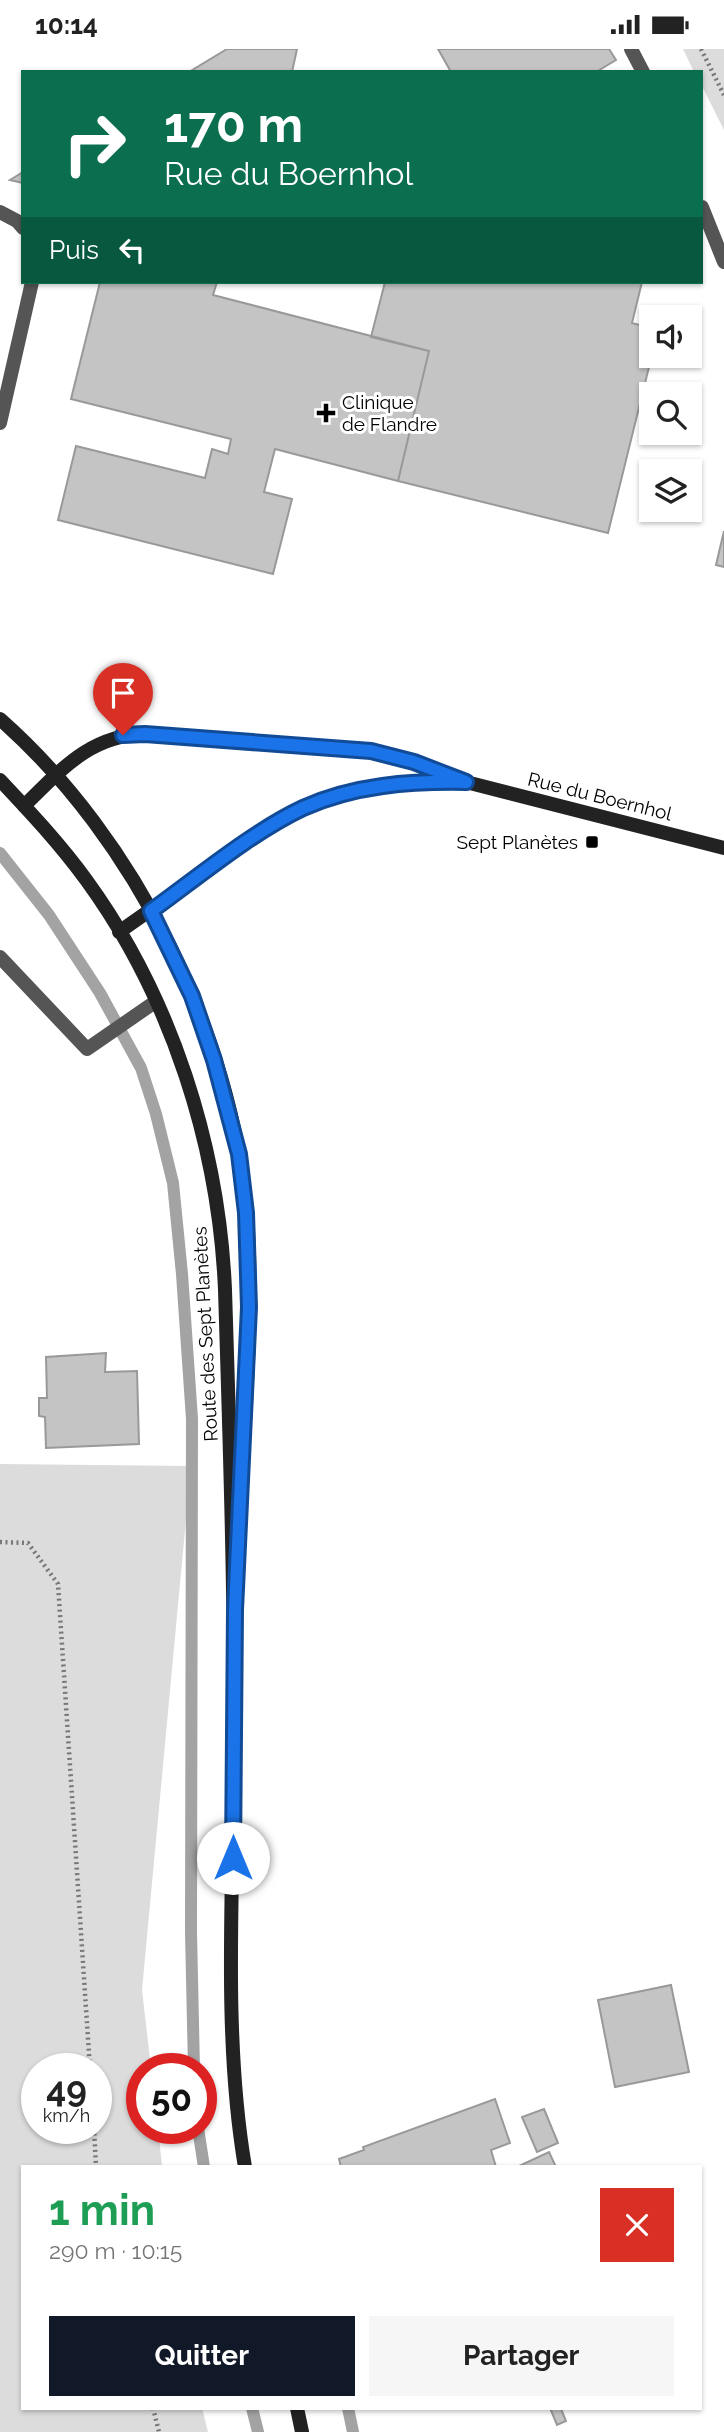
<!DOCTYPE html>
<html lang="fr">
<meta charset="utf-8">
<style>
body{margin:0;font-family:Raleway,sans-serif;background:#f6f6f6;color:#222;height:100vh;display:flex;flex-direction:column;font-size:26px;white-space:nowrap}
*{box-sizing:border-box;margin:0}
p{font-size:23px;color:#767676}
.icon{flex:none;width:38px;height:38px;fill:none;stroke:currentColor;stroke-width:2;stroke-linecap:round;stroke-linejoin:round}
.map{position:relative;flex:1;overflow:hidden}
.details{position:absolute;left:21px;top:2116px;width:681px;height:245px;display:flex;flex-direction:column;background:#fff;border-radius:0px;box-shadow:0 2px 5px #0004}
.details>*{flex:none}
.banner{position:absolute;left:21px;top:21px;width:682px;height:214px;border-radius:0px;box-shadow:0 2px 5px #0004;background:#0b6e4f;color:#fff;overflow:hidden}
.tools{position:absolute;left:639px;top:256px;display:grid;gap:14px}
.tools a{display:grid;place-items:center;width:63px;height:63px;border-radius:0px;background:#fff;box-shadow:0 2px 5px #0004;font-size:35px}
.speed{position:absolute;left:21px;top:2004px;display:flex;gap:14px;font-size:35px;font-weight:700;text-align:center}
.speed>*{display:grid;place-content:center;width:91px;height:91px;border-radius:50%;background:#fff;box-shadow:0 2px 5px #0004;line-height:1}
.speed small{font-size:18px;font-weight:400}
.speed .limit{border:10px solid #d22;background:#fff;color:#111}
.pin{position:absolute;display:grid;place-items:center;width:60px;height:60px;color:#fff;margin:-72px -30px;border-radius:50% 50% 50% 0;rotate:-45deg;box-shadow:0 0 7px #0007}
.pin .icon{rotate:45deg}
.me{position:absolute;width:77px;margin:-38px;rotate:0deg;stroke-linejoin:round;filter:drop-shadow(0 0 5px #0008)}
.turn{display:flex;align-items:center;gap:24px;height:147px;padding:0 28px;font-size:32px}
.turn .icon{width:91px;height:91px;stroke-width:2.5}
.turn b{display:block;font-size:49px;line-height:60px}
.then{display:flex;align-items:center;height:66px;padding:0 28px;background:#0003;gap:14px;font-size:26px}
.round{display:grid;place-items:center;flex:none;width:74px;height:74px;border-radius:0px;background:#f6f6f6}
.summary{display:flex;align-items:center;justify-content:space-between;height:119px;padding:0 28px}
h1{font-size:42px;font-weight:700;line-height:52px;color:#1e9e55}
.action{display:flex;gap:14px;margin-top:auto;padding:14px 28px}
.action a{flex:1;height:80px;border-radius:0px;background:#111827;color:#fff;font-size:28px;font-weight:700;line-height:80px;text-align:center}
.action a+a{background:#f6f6f6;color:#222}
.status{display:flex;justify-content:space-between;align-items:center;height:49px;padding:0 35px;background:#fff;direction:ltr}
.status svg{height:19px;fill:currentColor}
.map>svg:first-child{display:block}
</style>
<div class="status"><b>10:14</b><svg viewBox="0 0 49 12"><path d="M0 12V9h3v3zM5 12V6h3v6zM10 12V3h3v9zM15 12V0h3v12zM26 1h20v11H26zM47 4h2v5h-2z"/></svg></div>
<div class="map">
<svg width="724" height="2383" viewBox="0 0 724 2383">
<rect width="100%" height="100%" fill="#fff"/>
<path fill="#dcdcdc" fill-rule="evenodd" d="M683 0H724V81L702 37V23H694Z
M0 1415 191 1417 142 1941 151 2019 142 2020V2079H158L162 2117 23 2118V2359H202L208 2383H0ZM37 2020H96V2079H37Z"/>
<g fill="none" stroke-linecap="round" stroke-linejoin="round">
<path stroke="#a3a3a3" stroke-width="12" d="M0 804 49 866 100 944 141 1019 156 1065 173 1134 182 1225 192 1370 191 1883 194 2020
M198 2079 204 2118
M252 2359 258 2383
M348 2359 353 2383"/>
</g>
<path fill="#c4c4c4" stroke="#999" stroke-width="2" d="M227 0H297L292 23H189Z
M438 0H609L616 11 596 23H451Z
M23 123V134L10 131Z
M100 233H217L213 246 429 302 398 432 275 400 264 443 292 450 273 525 58 471 76 397 205 429 212 400 228 405 231 390 71 350Z
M385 233H642L632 274 651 279 652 306 608 484 398 432 429 302 371 288Z
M724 482V518L716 516Z
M106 1304 105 1323 137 1322 139 1395 46 1399 45 1368 39 1367V1349H47L46 1308Z
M671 1936 689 2023 615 2038 598 1951Z
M495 2050 510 2094 491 2101 496 2118H341L339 2110 364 2101 363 2098Z
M544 2060 558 2094 537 2103 522 2068Z
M549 2103 556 2118H517Z
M550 2359H564L561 2360 566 2372 557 2376Z"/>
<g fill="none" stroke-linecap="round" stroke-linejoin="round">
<path stroke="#777" stroke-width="4.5" stroke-dasharray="2 3.5" stroke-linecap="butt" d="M701 0 724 46
M0 1493 28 1494 58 1535 90 2020
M94 2079 96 2118
M153 2359 159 2383"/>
<path stroke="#555" stroke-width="14" d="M631 0 643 23
M702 158 724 213
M0 163 17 172 23 179
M0 374 32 233
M0 908 87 1000 155 953"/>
<path stroke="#222" stroke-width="14" d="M0 670C136 790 232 985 247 1166 254 1264 245 1364 240 1462
M0 731C31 764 61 796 87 832 172 949 219 1098 225 1241 230 1398 235 1554 234 1711 233 1842 223 1989 245 2118
M24 757C61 721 90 686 145 685L371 702 414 713 466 733 724 799
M119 883 270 777 304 759 342 745 391 735 458 733
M297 2359 302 2383"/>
</g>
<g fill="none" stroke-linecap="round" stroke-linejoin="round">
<g stroke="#114b97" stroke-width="18">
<path id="route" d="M123 686 145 685 371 702 414 713 466 733C410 732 354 736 303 759 252 783 197 829 151 862L192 947 214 1011 239 1105 246 1164 249 1258 235 1561 233 1809"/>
</g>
<use href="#route" stroke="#1a73e8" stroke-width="12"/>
</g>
<g fill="#000" stroke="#fff" stroke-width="2.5">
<path d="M322.5 353.5h7v7h7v7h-7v7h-7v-7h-7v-7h7z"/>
<rect x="585" y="786" width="14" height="14" rx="3.5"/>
</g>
<g text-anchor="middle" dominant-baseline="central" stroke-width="6" stroke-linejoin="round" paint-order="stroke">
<g font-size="19" fill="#000" stroke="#fff" text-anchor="start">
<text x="342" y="353">Clinique<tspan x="342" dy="22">de Flandre</tspan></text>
<text x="578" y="793" text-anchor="end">Sept Planètes</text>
</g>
<g font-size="19" fill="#000" stroke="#fff">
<text transform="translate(600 747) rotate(14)">Rue du Boernhol</text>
<text transform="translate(205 1285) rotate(-93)">Route des Sept Planètes</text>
</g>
</g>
</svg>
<div class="tools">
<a><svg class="icon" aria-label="sound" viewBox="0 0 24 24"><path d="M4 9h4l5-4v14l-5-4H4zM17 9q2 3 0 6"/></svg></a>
<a><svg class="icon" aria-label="search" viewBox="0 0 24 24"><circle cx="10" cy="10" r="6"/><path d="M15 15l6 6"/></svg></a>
<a><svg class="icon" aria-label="layers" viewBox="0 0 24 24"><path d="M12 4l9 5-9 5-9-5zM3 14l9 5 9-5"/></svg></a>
</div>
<div class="speed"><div>49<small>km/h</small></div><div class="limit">50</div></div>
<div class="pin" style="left:123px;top:686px;background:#d93025"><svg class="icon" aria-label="arrive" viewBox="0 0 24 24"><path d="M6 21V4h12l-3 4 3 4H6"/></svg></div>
<svg class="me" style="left:233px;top:1809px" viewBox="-20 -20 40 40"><circle r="19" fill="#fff"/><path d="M0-13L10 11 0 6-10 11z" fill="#1a73e8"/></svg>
<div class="banner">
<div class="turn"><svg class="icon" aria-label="right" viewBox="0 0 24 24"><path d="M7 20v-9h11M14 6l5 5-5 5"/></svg><div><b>170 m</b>Rue du Boernhol</div></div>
<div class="then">Puis<svg class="icon" aria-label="left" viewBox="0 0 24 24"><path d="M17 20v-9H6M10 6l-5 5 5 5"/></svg></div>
</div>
<section class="details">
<div class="summary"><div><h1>1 min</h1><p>290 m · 10:15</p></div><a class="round" style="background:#d93025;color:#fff"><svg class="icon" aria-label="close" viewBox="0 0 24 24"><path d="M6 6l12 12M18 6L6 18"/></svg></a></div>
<div class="action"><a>Quitter</a><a>Partager</a></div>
</section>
</div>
